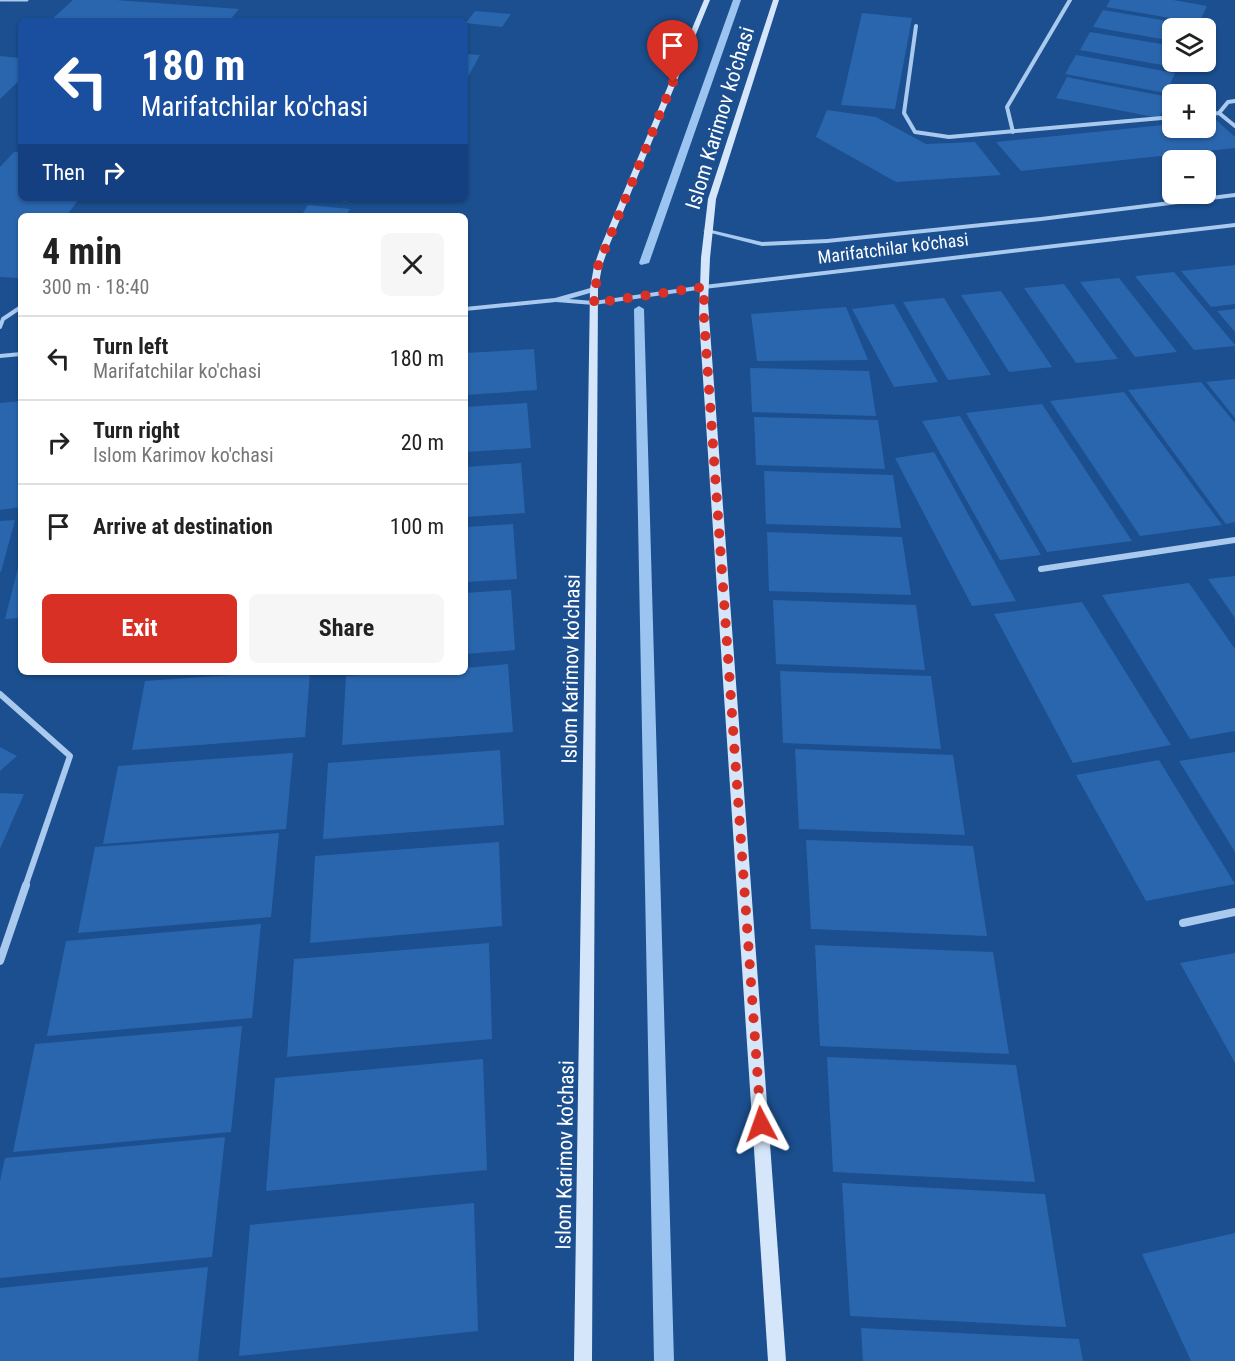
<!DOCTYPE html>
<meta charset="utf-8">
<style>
body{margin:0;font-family:"Roboto Condensed",sans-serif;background:#f6f6f6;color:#222;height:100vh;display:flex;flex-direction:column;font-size:22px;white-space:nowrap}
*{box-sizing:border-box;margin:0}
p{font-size:20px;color:#767676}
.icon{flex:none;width:33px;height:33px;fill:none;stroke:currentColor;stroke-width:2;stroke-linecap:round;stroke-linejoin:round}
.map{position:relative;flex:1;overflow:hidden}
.side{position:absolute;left:18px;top:213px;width:450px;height:462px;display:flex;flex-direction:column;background:#fff;border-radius:9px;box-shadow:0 2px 4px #0004}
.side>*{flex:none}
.guide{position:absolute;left:18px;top:18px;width:450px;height:183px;border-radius:9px;box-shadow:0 2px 4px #0004;background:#1a4fa0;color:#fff;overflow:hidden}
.tools{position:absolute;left:1162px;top:18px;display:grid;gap:12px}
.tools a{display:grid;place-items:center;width:54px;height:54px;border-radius:9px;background:#fff;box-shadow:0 2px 4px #0004;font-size:30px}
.pin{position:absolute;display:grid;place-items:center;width:51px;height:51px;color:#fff;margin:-62px -26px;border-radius:50% 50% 50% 0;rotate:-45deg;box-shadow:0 0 6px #0007}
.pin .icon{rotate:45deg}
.me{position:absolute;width:66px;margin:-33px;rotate:356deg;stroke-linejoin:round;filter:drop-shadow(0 0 4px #0008)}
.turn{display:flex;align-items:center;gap:21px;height:126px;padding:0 24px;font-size:27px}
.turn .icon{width:78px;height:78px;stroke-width:2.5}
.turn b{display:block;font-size:42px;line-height:51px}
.then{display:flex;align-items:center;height:57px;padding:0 24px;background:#0003;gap:12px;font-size:22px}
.round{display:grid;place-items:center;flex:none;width:63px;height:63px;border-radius:9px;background:#f6f6f6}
.overview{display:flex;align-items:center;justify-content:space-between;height:102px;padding:0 24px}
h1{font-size:36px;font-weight:700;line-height:45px}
.cta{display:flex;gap:12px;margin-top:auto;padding:12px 24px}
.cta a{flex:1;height:69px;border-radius:9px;background:#d93025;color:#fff;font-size:24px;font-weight:700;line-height:69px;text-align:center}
.cta a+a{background:#f6f6f6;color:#222}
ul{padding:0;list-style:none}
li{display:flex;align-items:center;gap:18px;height:84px;padding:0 24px;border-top:2px solid #e0e0e0}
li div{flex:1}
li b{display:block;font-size:22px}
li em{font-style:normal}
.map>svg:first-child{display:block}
</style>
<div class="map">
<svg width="1235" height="1361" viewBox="0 0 1235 1361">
<rect width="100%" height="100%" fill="#1b4f8f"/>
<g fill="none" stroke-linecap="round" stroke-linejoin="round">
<path fill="#9cc4f0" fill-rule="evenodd" d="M733 0H741L649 263 641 265 639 263Z
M639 306 644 309 674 1361H654L634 309Z"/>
</g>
<path fill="#2a66ad" d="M73 0H116L239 9 229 21H50Z
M1110 0H1173L1207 6 1199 23 1106 7Z
M1103 10 1197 26 1196 28H1173V41L1093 27Z
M475 11 511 14 502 27 466 23Z
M862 13 912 18 895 109 841 105Z
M1090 32 1173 46V62H1181L1178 68 1080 50Z
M465 54 480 55 468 77 465 76Z
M1076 55 1175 73 1166 93 1065 74Z
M0 56 21 58V79L0 99Z
M1067 77 1101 84 1169 97 1159 118 1056 98Z
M827 110 876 117 926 144 975 142 1001 175 896 182 816 137Z
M1215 119 1235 137V148L1021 171 996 142 1173 124V128H1206V120Z
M14 152H21V198H80L66 216H21V277L18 278 0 277V167Z
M316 198H349L347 202Z
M308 205 350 209 346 216H301Z
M1235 265V304L1211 307 1181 271Z
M1174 272 1235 345V346L1194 350 1135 276Z
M1119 278 1177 352 1135 357 1080 282Z
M1064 284 1118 359 1076 363 1024 288Z
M1001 291 1052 367 1009 372 961 295Z
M944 298 991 375 948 380 903 302Z
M894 304 938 382 894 387 852 309Z
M846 307 868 360 757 361 751 314Z
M1235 309V332L1217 311Z
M534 349 537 390 465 395V353Z
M750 368 869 371 876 416 752 412Z
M1235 379V418L1206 382Z
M1201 382 1235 423V522L1226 524 1128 390Z
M1124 392 1222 525 1140 536 1050 401Z
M21 401V507L0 510V403Z
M527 403 531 448 465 452V407Z
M1042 404 1132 541 1047 552 966 413Z
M960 416 1041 555 1000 560 922 421Z
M754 417 878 420 885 469 756 465Z
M934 452 1016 601 972 606 895 458Z
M521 463 525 513 465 517V467Z
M764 471 893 475 901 528 766 524Z
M15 520 1 572H0V521Z
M513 524 517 579 465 582V527Z
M767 532 902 537 911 595 769 591Z
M20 560 21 618 5 619Z
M1235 576V618L1208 579Z
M1189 583 1235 649V731L1190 739 1102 595Z
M511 590 515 650 465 654V593Z
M773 600 916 605 925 670 776 664Z
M1082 602 1171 745 1073 763 994 614Z
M508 664 513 732 342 745 346 676 406 672H465V668Z
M780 671 931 676 941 749 783 743Z
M272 672H310L305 737 132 750 145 681Z
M0 747 17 756 0 771Z
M795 749 953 755 965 835 799 829Z
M500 750 504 825 323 839 328 763Z
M1235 752V852L1179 761Z
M293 753 286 829 103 844 118 766Z
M1159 760 1235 884 1146 901 1076 775Z
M0 793 24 794 0 849Z
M279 833 271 917 78 933 95 847Z
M806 840 973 846 987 936 811 929Z
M499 842 502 926 310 943 315 856Z
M261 924 252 1018 47 1036 66 941Z
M489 943 492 1039 287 1057 294 959Z
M815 945 993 952 1009 1054 820 1046Z
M1235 953V1063L1180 963Z
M242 1026 231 1132 13 1152 35 1044Z
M827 1057 1016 1065 1035 1182 833 1172Z
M483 1059 487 1170 266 1191 275 1078Z
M225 1137 212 1257 0 1278V1181L5 1158Z
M842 1183 1045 1194 1066 1327 850 1316Z
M474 1203 478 1331 239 1356 250 1225Z
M1235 1233V1361H1191L1142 1254Z
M208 1267 198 1361H0V1288Z
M861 1328 1079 1339 1083 1361H863Z"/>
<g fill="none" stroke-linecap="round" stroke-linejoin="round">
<path stroke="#a9c9ee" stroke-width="3" d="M1 0H27"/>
<path stroke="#a9c9ee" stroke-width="4" d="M0 327 3 319 21 307"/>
<path stroke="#a9c9ee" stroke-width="4" d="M916 26 904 113 915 132 949 137 1173 117
M1219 113 1228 102 1235 101
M1206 114 1219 113 1235 126
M1013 132 1007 107 1070 0"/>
<path stroke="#a9c9ee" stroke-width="6" d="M1041 569 1235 540
M0 694 70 756 25 887"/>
<path stroke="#a9c9ee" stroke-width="8" d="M1183 923 1235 912
M0 961 26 885"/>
<path fill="#a9c9ee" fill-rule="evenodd" d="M1235 193V197L1041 221 827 243 762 246 703 231 707 229 762 242 827 239 1041 217Z
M1235 223V227L704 289 594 305 556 302 465 311V307L555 298 594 287H597V291L569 299 594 301 704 285Z
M21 352V356L0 358V354Z"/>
<path fill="#d6e6fa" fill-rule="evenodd" d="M704 0H710L609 246 602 266 598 289 592 1361H574L590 289 594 266 601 246Z
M773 0H779L716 199 710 258 708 303 786 1361H768L699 318 701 258 708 199Z"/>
</g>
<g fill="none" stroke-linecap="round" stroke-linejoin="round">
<path stroke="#d93025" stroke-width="10" stroke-dasharray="0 18" d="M673 82 598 266 594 303 704 287V318L761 1124"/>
</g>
<g text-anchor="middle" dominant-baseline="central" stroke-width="6" stroke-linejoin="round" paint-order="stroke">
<g font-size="18" fill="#fff" stroke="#1b4f8f">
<text transform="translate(893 248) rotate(-7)">Marifatchilar ko'chasi</text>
</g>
<g font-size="21" fill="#fff" stroke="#1b4f8f">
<text transform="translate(720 118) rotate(-73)">Islom Karimov ko'chasi</text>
<text transform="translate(571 669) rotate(-89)">Islom Karimov ko'chasi</text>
<text transform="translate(565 1155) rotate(-89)">Islom Karimov ko'chasi</text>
</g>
</g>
</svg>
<div class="tools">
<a><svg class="icon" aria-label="layers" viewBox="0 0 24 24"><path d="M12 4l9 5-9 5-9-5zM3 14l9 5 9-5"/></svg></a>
<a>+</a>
<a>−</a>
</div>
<div class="pin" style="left:673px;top:82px;background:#d93025"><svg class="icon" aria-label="arrive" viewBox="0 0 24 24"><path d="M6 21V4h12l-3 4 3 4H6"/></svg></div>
<svg class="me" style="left:761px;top:1124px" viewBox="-20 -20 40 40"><path d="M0-17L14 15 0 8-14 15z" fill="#d93025" stroke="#fff" stroke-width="4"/></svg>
<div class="guide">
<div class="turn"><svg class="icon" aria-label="left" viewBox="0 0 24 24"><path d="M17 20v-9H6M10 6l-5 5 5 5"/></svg><div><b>180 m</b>Marifatchilar ko'chasi</div></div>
<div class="then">Then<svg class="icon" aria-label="right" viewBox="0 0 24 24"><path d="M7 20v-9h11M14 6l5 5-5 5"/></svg></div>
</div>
<section class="side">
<div class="overview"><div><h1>4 min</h1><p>300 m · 18:40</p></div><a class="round"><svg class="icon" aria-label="close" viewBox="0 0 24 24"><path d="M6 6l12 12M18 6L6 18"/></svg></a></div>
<ul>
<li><svg class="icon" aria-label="left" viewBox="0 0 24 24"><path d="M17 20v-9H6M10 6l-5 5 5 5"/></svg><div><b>Turn left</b><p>Marifatchilar ko'chasi</p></div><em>180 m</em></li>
<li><svg class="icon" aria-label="right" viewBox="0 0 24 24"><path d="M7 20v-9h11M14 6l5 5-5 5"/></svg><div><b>Turn right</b><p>Islom Karimov ko'chasi</p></div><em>20 m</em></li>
<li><svg class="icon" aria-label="arrive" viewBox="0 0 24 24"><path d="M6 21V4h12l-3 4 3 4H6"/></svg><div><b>Arrive at destination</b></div><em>100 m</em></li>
</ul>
<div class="cta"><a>Exit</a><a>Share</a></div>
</section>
</div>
